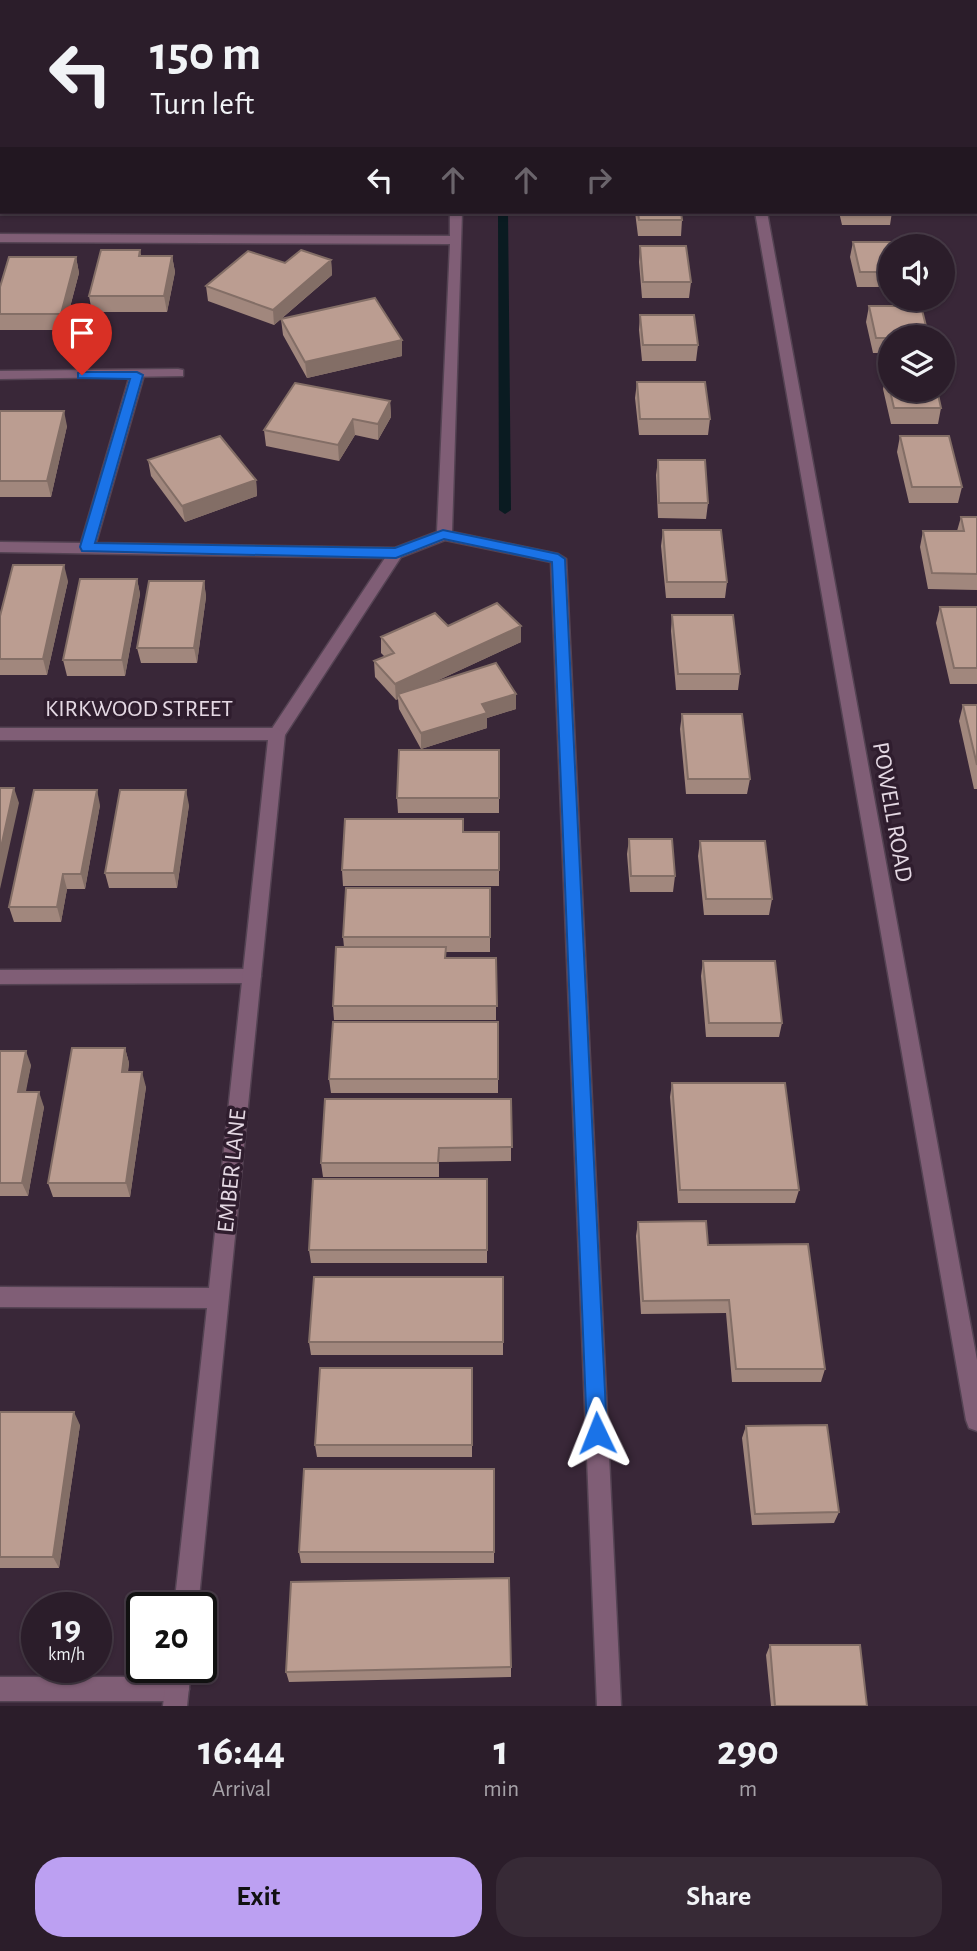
<!DOCTYPE html>
<style>
body{margin:0;font-family:"Alegreya Sans",sans-serif;background:#372a36;color:#f1f3f6;height:100vh;display:flex;flex-direction:column;font-size:26px;white-space:nowrap}
*{box-sizing:border-box;margin:0}
p{font-size:23px;color:#a6a2a8}
.icon{flex:none;width:38px;height:38px;fill:none;stroke:currentColor;stroke-width:2;stroke-linecap:round;stroke-linejoin:round}
.map{position:relative;height:1706px;overflow:hidden}
.sheet{display:flex;flex-direction:column;background:#2b1d2a;flex:1}
.sheet>*{flex:none}
.top-card{position:absolute;left:0px;top:0px;width:978px;height:214px;box-shadow:0 2px 5px #0004,0 0 0 2px #473b47;background:#2b1d2a;color:#f1f3f6;overflow:hidden}
.buttons{position:absolute;left:878px;top:234px;display:grid;gap:14px}
.buttons a{display:grid;place-items:center;width:77px;height:77px;border-radius:50%;background:#2b1d2a;box-shadow:0 2px 5px #0004,0 0 0 2px #473b47;font-size:35px}
.speed{position:absolute;left:21px;top:1592px;display:flex;gap:14px;font-size:35px;font-weight:700;text-align:center}
.speed>*{display:grid;place-content:center;width:91px;height:91px;border-radius:50%;background:#2b1d2a;box-shadow:0 2px 5px #0004,0 0 0 2px #473b47;line-height:1}
.speed small{font-size:18px;font-weight:400}
.speed .limit{border:4px solid #111;border-radius:10px;background:#fff;color:#111}
.pin{position:absolute;display:grid;place-items:center;width:60px;height:60px;color:#fff;margin:-72px -30px;border-radius:50% 50% 50% 0;rotate:-45deg;box-shadow:0 0 7px #0007}
.pin .icon{rotate:45deg}
.me{position:absolute;width:77px;margin:-38px;rotate:358deg;stroke-linejoin:round;filter:drop-shadow(0 0 5px #0008)}
.turn{display:flex;align-items:center;gap:24px;height:147px;padding:0 35px;font-size:32px}
.turn .icon{width:91px;height:91px;stroke-width:2.5}
.turn b{display:block;font-size:49px;line-height:60px}
.lanes{display:flex;align-items:center;height:66px;padding:0 35px;background:#0003;justify-content:center;gap:35px;direction:ltr}
.lanes .off{opacity:.35}
.eta{display:flex;justify-content:space-evenly;align-items:center;height:119px;text-align:center}
.eta b{font-size:42px;font-weight:700;line-height:49px}
.button{display:flex;gap:14px;margin-top:auto;padding:14px 35px}
.button a{flex:1;height:80px;border-radius:28px;background:#bca0f2;color:#111;font-size:28px;font-weight:700;line-height:80px;text-align:center}
.button a+a{background:#372a36;color:#f1f3f6}
.map>svg:first-child{display:block}
</style>
<div class="map">
<svg width="977" height="1706" viewBox="0 0 977 1706">
<rect width="100%" height="100%" fill="#392738"/>
<g fill="none" stroke-linecap="round" stroke-linejoin="round">
<path fill="#0a1b21" fill-rule="evenodd" d="M500 0H517L519 2H501Z
M498 212H508L511 510 505 514 499 510Z"/>
<g stroke="#544353" stroke-width="3">
<path id="lane" d="M455 0H465V2H455Z
M0 16H2V22H0Z
M450 212H462L452 532 558 554 566 559 621 1706H597L551 562 445 540 401 557 283 738 277 740 269 734 271 730 385 558 0 552V542L81 543 130 375 137 371 144 375 96 543 395 548 437 532 450 244 0 242V234L450 236Z
M252 969 259 971 261 976 259 981 252 983 0 984V970Z
M0 1677H177L186 1680 189 1689 186 1698 177 1701H0Z"/>
</g>
<g stroke="#544353" stroke-width="3">
<path id="street" d="M265 0H275V2H265Z
M976 113H977V119H976Z
M0 120H2V126H0Z
M755 212H767L977 1360V1431L969 1428 966 1420Z
M178 369 183 370V376L0 379V371Z
M0 728H277L285 734 198 1608H174L207 1308 0 1307V1287L209 1288 268 740H0Z
M167 1668H191L187 1706H163Z"/>
</g>
<use href="#lane" fill="#805e76" fill-rule="evenodd"/>
<use href="#street" fill="#805e76" fill-rule="evenodd"/>
</g>
<path fill="#a1877d" d="M330 0H409V2H330Z
M0 30H2V80H0Z
M0 141H2V190H0Z
M635 212H681L682 220 681 236H638Z
M839 212H892L890 225H842Z
M853 242 891 247V287H857L850 257Z
M640 246 691 282 689 298H642L639 262Z
M140 250 141 256H172L175 272 167 312H92L89 296Z
M76 257 79 273 64 330H0V287Z
M331 260 332 275 281 319 402 340V356L307 378 283 335 281 319 274 325 208 301 206 286 285 263Z
M869 306 891 338V353H873L866 322Z
M640 315 698 345 696 361H642L639 330Z
M886 374 941 408 938 424H891L883 389Z
M637 382 710 419 708 435H639L635 398Z
M390 401 391 417 378 440 355 435 339 461 266 446 264 430Z
M0 411 67 426 51 497H0Z
M900 436 962 487 958 503H909L897 452Z
M148 460 256 480 257 496 185 522 151 476Z
M658 460 708 503 706 519 658 518 656 475Z
M961 517H977V590L928 589 920 547 923 531H957Z
M663 530 727 582 725 598H666L661 546Z
M137 579 140 594 125 676H67L63 660Z
M68 581 47 675H0V616Z
M204 581 206 597 197 663H141L137 648Z
M940 607H977V684H950L936 623Z
M672 615 740 674 738 690H676L671 631Z
M448 626H521V642L430 684 516 694V709L487 718V728L421 749 399 709 398 699 396 700 375 677 374 661 385 657 381 653V637Z
M963 705H977V789H974L959 721Z
M682 714 750 779 747 794H686L680 729Z
M499 750V813H398L397 798Z
M100 805 85 889H67L61 922H14L9 907Z
M189 805 177 888H109L105 873Z
M463 832H499V886H343L342 870Z
M629 839 675 876 673 892H630L627 854Z
M700 841 772 899 769 915H704L698 856Z
M490 888V952H446V958H496V1020H334L333 1006 344 947 343 937Z
M703 961 782 1023 779 1037H706L701 976Z
M498 1022V1093H331L329 1079Z
M125 1048 129 1063 128 1072 146 1087 130 1197H53L48 1183Z
M0 1051 31 1065 25 1092 44 1107 28 1196H0Z
M672 1083 799 1190 795 1203H678L670 1097Z
M511 1099V1161L439 1162V1177H323L321 1163Z
M487 1179V1263H311L309 1250Z
M638 1222 825 1369 821 1382H732L726 1313 641 1314 636 1236Z
M503 1277V1355H311L309 1342Z
M472 1368V1457H317L315 1445Z
M0 1412 80 1425 59 1568H0Z
M746 1426 839 1512 834 1523 752 1525 742 1438Z
M494 1469V1563H301L299 1552Z
M770 1645 867 1706H771L766 1655Z
M511 1667V1677L289 1682 286 1672Z"/>
<path fill="#836e66" d="M172 256 175 272 167 312 164 296Z
M76 257 79 273 64 330 61 314Z
M331 260 332 275 274 325 273 310Z
M402 340V356L307 378 305 362Z
M390 401 391 417 378 440V424Z
M64 411 67 426 51 497 47 481Z
M353 419 355 435 339 461 338 445Z
M256 480 257 496 185 522 182 506Z
M64 565 68 581 47 675 43 659Z
M137 579 140 594 125 676 122 660Z
M204 581 206 597 197 663 194 648Z
M521 626V642L400 698 398 694V699L396 700 395 684Z
M516 694V709L487 718V728L421 749V733L482 704Z
M14 788 19 803 0 889V852Z
M97 790 100 805 85 889 81 874Z
M186 790 189 805 177 888 174 873Z
M63 874 67 889 61 922 57 907Z
M125 1048 129 1063 125 1087 122 1072Z
M26 1051 31 1065 23 1107 18 1092Z
M142 1072 146 1087 130 1197 126 1183Z
M39 1092 44 1107 28 1196 22 1183Z
M74 1412 80 1425 59 1568 53 1557Z"/>
<path fill="#bb9d91" stroke="#836e66" stroke-width="2" d="M0 30H2V65H0Z
M0 141H2V175H0Z
M638 212H681L682 220H639Z
M853 242H899L900 247H891V272H860Z
M640 246H686L691 282H643Z
M101 250H140L139 256H172L164 296H89Z
M301 250 331 260 273 310 206 286 248 251 285 263Z
M9 257H76L61 314H0V287Z
M375 298 402 340 305 362 281 319Z
M869 306H921L929 338H876Z
M640 315H694L698 345H643Z
M886 374H891V390H937L941 408H894Z
M637 382H705L710 419H640Z
M295 383 390 401 378 424 353 419 338 445 264 430Z
M0 411H64L47 481H0Z
M220 436 256 480 182 506 148 460Z
M900 436H949L962 487H912Z
M658 460H705L708 503H659Z
M961 517H977V574L932 573 923 531H964Z
M663 530H721L727 582H667Z
M13 565H64L43 659H0V616Z
M80 579H137L122 660H63Z
M149 581H204L194 648H137Z
M497 603 521 626 395 684 374 661 394 653 381 637 435 613 448 626Z
M940 607H977V668H954Z
M672 615H733L740 674H678Z
M496 663 516 694 482 704 487 713 421 733 398 694Z
M963 705H977V765Z
M682 714H742L750 779H688Z
M399 750H499V798H397Z
M0 788H14L0 852Z
M34 790H97L81 874H63L57 907H9Z
M120 790H186L174 873H105Z
M345 819H463V832H499V870H342Z
M629 839H672L675 876H631Z
M700 841H765L772 899H706Z
M346 888H490V937H343Z
M336 947H446L445 958H496L497 1006H333Z
M703 961H775L782 1023H709Z
M333 1022H498V1079H329Z
M72 1048H125L122 1072H142L126 1183H48Z
M0 1051H26L18 1092H39L22 1183H0Z
M672 1083H785L799 1190H680Z
M325 1099H511L512 1147 439 1148 438 1163H321Z
M313 1179H487V1250H309Z
M706 1221 708 1245 808 1244 825 1369H736L729 1300 643 1301 638 1222Z
M314 1277H503V1342H309Z
M320 1368H472V1445H315Z
M0 1412H74L53 1557H0Z
M827 1425 839 1512 755 1514 746 1426Z
M304 1469H494V1552H299Z
M509 1578 511 1667 286 1672 291 1582Z
M770 1645H860L867 1706H775Z"/>
<path fill="#1a73e8" stroke="#114b97" stroke-width="2" d="M82 372H137L143 375 95 543 395 548 443 530 558 554 565 559 607 1433 604 1440 597 1442 590 1440 587 1433 552 562 444 539 396 558 82 551 80 547 130 379 78 378V373Z"/>
<g text-anchor="middle" dominant-baseline="central" stroke-width="7" stroke-linejoin="round" paint-order="stroke">
<g font-size="24" fill="#e4d8e3" stroke="#2f1d2e">
<text x="139" y="709">KIRKWOOD STREET</text>
<text transform="translate(892 812) rotate(80)">POWELL ROAD</text>
<text transform="translate(232 1171) rotate(-84)">EMBER LANE</text>
</g>
</g>
</svg>
<div class="buttons">
<a><svg class="icon" aria-label="sound" viewBox="0 0 24 24"><path d="M4 9h4l5-4v14l-5-4H4zM17 9q2 3 0 6"/></svg></a>
<a><svg class="icon" aria-label="layers" viewBox="0 0 24 24"><path d="M12 4l9 5-9 5-9-5zM3 14l9 5 9-5"/></svg></a>
</div>
<div class="speed"><div>19<small>km/h</small></div><div class="limit">20</div></div>
<div class="pin" style="left:82px;top:375px;background:#d93025"><svg class="icon" aria-label="arrive" viewBox="0 0 24 24"><path d="M6 21V4h12l-3 4 3 4H6"/></svg></div>
<svg class="me" style="left:597px;top:1433px" viewBox="-20 -20 40 40"><path d="M0-17L14 15 0 8-14 15z" fill="#1a73e8" stroke="#fff" stroke-width="4"/></svg>
<div class="top-card">
<div class="turn"><svg class="icon" aria-label="left" viewBox="0 0 24 24"><path d="M17 20v-9H6M10 6l-5 5 5 5"/></svg><div><b>150 m</b>Turn left</div></div>
<div class="lanes"><svg class="icon" aria-label="left" viewBox="0 0 24 24"><path d="M17 20v-9H6M10 6l-5 5 5 5"/></svg><svg class="icon off" aria-label="ahead" viewBox="0 0 24 24"><path d="M12 20V5M6 11l6-6 6 6"/></svg><svg class="icon off" aria-label="ahead" viewBox="0 0 24 24"><path d="M12 20V5M6 11l6-6 6 6"/></svg><svg class="icon off" aria-label="right" viewBox="0 0 24 24"><path d="M7 20v-9h11M14 6l5 5-5 5"/></svg></div>
</div>
</div>
<section class="sheet">
<div class="eta">
<div><b>16:44</b><p>Arrival</p></div>
<div><b>1</b><p>min</p></div>
<div><b>290</b><p>m</p></div>
</div>
<div class="button"><a>Exit</a><a>Share</a></div>
</section>
